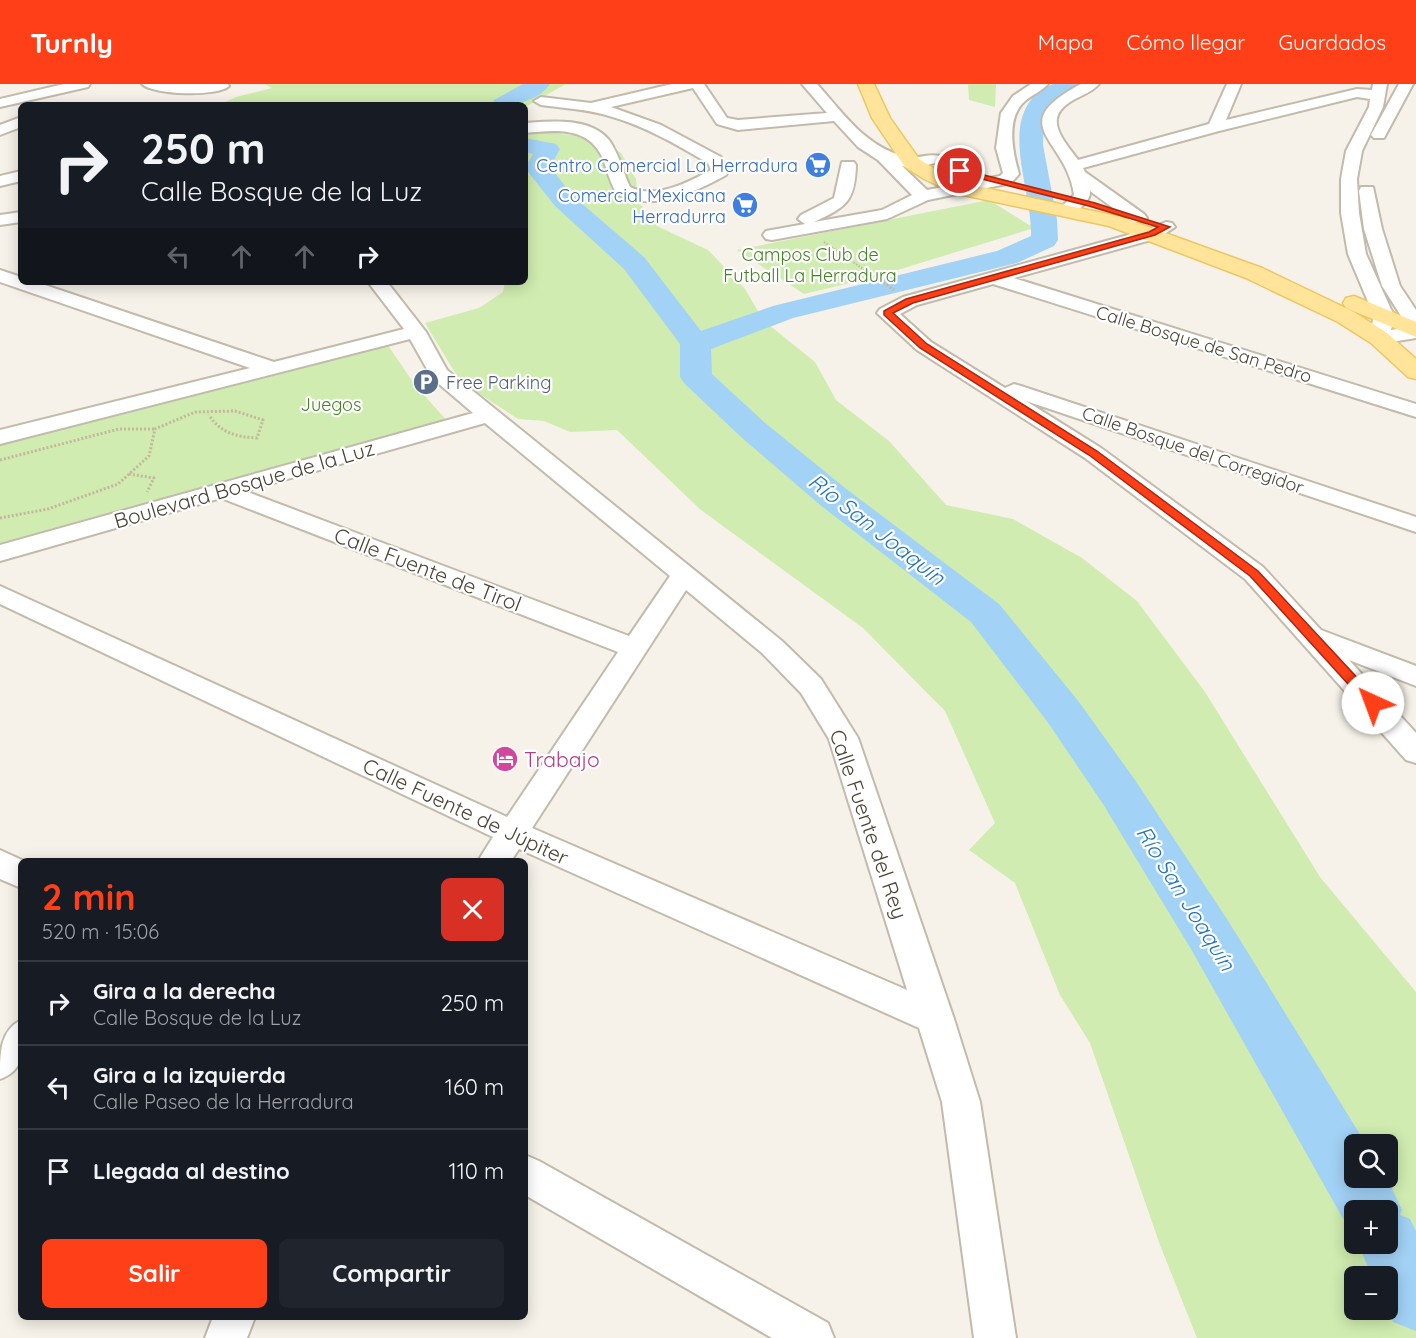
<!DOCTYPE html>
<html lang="es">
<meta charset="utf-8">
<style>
body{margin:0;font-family:Quicksand,sans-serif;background:#20242c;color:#f1f3f6;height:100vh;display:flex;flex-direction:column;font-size:22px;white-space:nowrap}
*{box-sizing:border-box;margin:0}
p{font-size:20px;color:#9ea1a6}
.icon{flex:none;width:33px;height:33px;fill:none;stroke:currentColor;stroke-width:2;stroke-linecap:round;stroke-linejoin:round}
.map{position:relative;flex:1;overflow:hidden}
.sheet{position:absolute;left:18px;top:774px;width:510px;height:462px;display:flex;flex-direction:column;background:#171b24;border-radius:9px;box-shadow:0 3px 15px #0003}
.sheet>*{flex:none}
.hud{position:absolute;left:18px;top:18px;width:510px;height:183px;border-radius:9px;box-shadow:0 3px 15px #0003;background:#171b24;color:#f1f3f6;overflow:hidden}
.fabs{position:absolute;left:1344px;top:1050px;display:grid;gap:12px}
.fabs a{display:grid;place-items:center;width:54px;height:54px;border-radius:9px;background:#171b24;box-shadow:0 3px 15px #0003;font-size:30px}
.pin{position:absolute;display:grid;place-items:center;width:51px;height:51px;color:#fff;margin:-26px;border:3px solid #fff;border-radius:50%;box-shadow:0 2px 6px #0007}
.me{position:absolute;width:66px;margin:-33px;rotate:317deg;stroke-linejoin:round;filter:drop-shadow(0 0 4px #0008)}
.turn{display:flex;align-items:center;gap:21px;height:126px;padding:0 24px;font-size:27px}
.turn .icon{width:78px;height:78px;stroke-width:2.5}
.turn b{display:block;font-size:42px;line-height:51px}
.lanes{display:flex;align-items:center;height:57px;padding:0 24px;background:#0003;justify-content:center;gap:30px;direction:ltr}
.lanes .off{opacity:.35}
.round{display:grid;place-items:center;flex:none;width:63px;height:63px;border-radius:9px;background:#20242c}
.headline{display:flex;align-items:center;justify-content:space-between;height:102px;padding:0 24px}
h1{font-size:36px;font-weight:700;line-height:45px;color:#ff3f17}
.cta{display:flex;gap:12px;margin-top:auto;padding:12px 24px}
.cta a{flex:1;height:69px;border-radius:9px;background:#ff3f17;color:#fff;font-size:24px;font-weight:700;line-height:69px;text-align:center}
.cta a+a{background:#20242c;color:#f1f3f6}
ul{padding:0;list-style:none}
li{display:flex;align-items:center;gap:18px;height:84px;padding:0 24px;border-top:2px solid #363941}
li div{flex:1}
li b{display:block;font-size:22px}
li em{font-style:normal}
header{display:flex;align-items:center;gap:36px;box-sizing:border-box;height:84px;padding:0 30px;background:#ff3f17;color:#fff}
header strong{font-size:28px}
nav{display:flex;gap:33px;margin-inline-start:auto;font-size:21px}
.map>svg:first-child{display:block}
</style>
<header>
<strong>Turnly</strong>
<nav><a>Mapa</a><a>Cómo llegar</a><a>Guardados</a></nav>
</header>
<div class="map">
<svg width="1416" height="1254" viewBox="0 0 1416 1254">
<rect width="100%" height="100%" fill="#f6f2e9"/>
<path fill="#d0ecb0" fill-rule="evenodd" d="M264 0H566L525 23V21H219L236 13 272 4Z
M968 0H996L995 23 969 16Z
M543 48 593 53 621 69 636 95 638 117 657 142 708 166 745 205 764 237 815 278 836 316 889 357 946 421 1013 435 1082 474 1137 517 1205 608 1320 793 1416 908V1254H1197L1160 1161 1090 959 1060 911 1015 799 969 766 995 739 945 627 863 544 701 426 617 346 570 348 544 337 518 335 460 297 425 239 479 224 503 208 505 198H525V49ZM1354 1060H1388V1094H1354ZM1354 1126H1388V1160H1354ZM1354 1192H1388V1226H1354Z
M989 116 1034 144 875 193 804 210 737 166Z
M385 257 415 301 449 339 0 466V355Z"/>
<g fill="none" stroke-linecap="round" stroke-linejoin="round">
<path fill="#a2d2f6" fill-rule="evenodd" d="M523 0H550C537 19 512 21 491 21L494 16Z
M1053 0H1082L1079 5 1050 19 1044 33 1043 61 1057 136 1058 156 1054 162 1017 179 793 234 711 265 712 290 764 338 845 404 999 520 1079 618 1135 696 1227 835 1366 1060H1354V1094H1387L1402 1126 1400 1131 1410 1135 1416 1147V1247L1393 1238 1388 1225V1192H1372L1358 1160H1388V1126H1354V1149L1350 1147 1191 865 1103 720 1049 640 971 538 819 420 740 352 685 300 680 293V260L624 185 555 122 525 84 533 70 525 68V54L556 60 560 65 550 83 573 112 644 173 701 247 773 222 997 167 1031 152C1033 103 992 26 1053 0Z"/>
<g stroke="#c2baab" stroke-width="4">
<path id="minor" d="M64 0H90L88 3 0 23V15Z
M142 0H228L229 2C218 13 153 11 142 0Z
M672 0H704L727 34 738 36 827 29 802 0H817C844 30 866 64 907 73 918 75 929 69 940 72L942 75 940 78 912 84 902 82 927 106 1000 92 1003 89 996 64 1001 29 1013 12 1031 0H1048C1042 7 1032 11 1025 17 1005 34 1013 69 1019 90L1011 99 928 116 887 135 772 156 766 155 763 151 766 147 805 140 798 135 801 131 834 114 842 78H854L856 81C855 118 846 123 814 138L882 126 912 111 878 76 858 63 834 37 738 46 717 40 693 4 611 23 661 41 721 73 728 88 726 91C694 109 652 128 617 110 610 99 607 86 603 75 589 42 555 46 525 49V39C551 37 590 33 609 56 619 70 623 88 630 103 655 116 689 98 711 86L708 79C676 60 643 41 606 31 585 25 563 24 541 21L534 17 541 13 591 19Z
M1081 0H1099C1093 7 1083 11 1075 15 1041 33 1062 54 1078 76L1209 40 1227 0H1241L1226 36 1357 5 1372 6 1373 0H1387L1383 23 1362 67 1357 95 1359 129 1366 170 1394 232 1391 246 1408 243 1382 202 1364 145 1359 107 1361 103H1373L1382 145 1400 202 1416 226V254L1379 260 1372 258 1369 254 1374 232 1348 170 1341 129V95L1346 67 1369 23 1370 15 1357 13 1219 47 1083 84 1085 88 1144 130 1147 134 1144 138H1132L1090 107C1091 119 1073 132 1061 130L1058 126 1074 111C1067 54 1002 42 1081 0Z
M1399 0H1413L1384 54H1374L1371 51Z
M21 33V43L0 51V41Z
M21 87V97L0 102V92Z
M21 128V138L0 141V131Z
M1166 138 1172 139 1175 143 1158 154 1014 194 1416 320V333L993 200 917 221 900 230 931 258 1005 304 1014 300 1021 302 1416 433V448L1026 317 1101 364 1263 483 1321 546 1416 582V602L1349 576 1416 649V679L1406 676 1245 495 1085 374 917 266 877 229 880 225 903 213 1146 146Z
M0 186 21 193V198H36L274 278 404 245 368 198H387L426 248 447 286 782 557 821 595 858 654 954 935 980 1018 1016 1254H974L942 1018 919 944 519 765 511 777H478L493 753 0 520V502L507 733 618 568 221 414 0 477V461L473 329 432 294 410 255 0 360V346L250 284 0 198ZM485 339 670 492 629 552 245 407ZM686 506 762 569 801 609 829 655 907 906 532 744Z
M0 766 24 777H21V804L0 795Z
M21 936C21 962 29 984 0 995 0 968 0 947 21 936Z
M525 1071 539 1077 828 1239 834 1254H772L525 1111Z
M213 1233H255L247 1254H205Z"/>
</g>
<g stroke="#ecc661" stroke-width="3">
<path id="major" d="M858 0H874L890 34 919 75 938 87 967 100 1121 133 1262 184 1354 228 1387 249 1416 275V295L1408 293 1371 259 1338 238 1246 194 1109 142 954 109 924 95 905 83 872 34Z
M1354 212 1416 238V253L1346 224 1343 219 1346 214Z"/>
</g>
<path stroke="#c5b79b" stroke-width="2" stroke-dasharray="1.5 1.5" stroke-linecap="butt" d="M824 158 882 198"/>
<path stroke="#c5b79b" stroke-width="3" stroke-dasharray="2 2" stroke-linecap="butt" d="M880 196 894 206
M0 376 119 345H155
M129 390 154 394 147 408
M0 434 48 425 118 400 149 372 155 345 195 328 235 327 263 336 257 354C237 353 220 349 209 331"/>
<use href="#minor" fill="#fff" fill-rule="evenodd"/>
<use href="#major" fill="#ffe499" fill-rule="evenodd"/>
</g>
<path fill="#ff3f17" stroke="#a6290f" stroke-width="1.5" d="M960 85 1095 119 1170 143 1155 151 913 219 893 229 927 260 1097 367 1258 487 1377 615 1379 619 1377 622H1368L1250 492 1089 371 920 264 884 231V227L906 215 1149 148 1158 143 1089 122 958 89V86Z"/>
<defs>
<g id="supermarket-disc" transform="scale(1.35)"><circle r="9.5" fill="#3f7fe0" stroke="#fff"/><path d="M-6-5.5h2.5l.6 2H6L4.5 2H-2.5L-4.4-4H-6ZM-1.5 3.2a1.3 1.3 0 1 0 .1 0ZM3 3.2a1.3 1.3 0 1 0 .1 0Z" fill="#fff"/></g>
<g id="parking-disc" transform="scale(1.35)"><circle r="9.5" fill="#5c6f8a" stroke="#fff"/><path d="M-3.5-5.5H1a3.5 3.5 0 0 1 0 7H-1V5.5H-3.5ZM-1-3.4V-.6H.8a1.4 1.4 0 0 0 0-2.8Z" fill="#fff"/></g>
<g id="hotel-disc" transform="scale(1.35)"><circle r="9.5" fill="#d1479c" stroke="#fff"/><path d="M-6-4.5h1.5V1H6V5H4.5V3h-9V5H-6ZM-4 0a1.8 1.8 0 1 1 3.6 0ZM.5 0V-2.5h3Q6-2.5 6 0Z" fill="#fff"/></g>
</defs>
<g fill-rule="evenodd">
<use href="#supermarket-disc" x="818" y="81"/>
<use href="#supermarket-disc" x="745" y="121"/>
<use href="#parking-disc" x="426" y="298"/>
<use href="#hotel-disc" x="505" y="675"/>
</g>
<g text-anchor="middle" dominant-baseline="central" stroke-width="4.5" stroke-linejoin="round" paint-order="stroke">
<g font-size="18" fill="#366cbe" stroke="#fff" text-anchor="end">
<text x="798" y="81">Centro Comercial La Herradura</text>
<text x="726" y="111">Comercial Mexicana<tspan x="726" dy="21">Herradurra</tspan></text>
</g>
<g font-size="18" fill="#468125" stroke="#fff">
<text x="810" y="170">Campos Club de<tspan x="810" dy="21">Futball La Herradura</tspan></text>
<text x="331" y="320">Juegos</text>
</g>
<g font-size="18" fill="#4a4337" stroke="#fff">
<text transform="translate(1204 260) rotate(17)">Calle Bosque de San Pedro</text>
<text transform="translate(1193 366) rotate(19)">Calle Bosque del Corregidor</text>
</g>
<g font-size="18" fill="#4e5e75" stroke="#fff" text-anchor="start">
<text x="446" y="298">Free Parking</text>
</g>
<g font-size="21" fill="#4a4337" stroke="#fff">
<text transform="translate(244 400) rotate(-16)">Boulevard Bosque de la Luz</text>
<text transform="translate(428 485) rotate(21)">Calle Fuente de Tirol</text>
<text transform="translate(466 727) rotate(25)">Calle Fuente de Júpiter</text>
<text transform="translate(869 740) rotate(71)">Calle Fuente del Rey</text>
</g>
<g font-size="21" fill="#b23c85" stroke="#fff" text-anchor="start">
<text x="524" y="675">Trabajo</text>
</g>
<g font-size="22" font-style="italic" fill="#2676b6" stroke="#fff">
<text transform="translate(877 445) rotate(38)">Río San Joaquín</text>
<text transform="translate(1186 814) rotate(58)">Río San Joaquín</text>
</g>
</g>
</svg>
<div class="fabs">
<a><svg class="icon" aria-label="search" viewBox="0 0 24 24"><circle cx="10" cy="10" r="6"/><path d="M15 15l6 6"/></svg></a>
<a>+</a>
<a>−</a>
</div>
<div class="pin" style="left:960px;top:87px;background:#d93025"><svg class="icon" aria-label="arrive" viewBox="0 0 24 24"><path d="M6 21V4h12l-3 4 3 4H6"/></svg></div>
<svg class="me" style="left:1373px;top:619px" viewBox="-20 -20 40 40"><circle r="19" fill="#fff"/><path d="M0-13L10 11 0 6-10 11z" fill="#ff3f17"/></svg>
<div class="hud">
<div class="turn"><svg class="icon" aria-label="right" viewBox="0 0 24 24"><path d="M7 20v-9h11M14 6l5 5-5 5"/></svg><div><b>250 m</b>Calle Bosque de la Luz</div></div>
<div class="lanes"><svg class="icon off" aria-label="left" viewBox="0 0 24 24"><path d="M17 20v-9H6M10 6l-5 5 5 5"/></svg><svg class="icon off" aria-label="ahead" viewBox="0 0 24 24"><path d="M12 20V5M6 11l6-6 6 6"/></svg><svg class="icon off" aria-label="ahead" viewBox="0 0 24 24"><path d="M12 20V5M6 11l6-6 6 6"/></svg><svg class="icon" aria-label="right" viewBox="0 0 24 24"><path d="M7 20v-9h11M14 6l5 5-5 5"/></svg></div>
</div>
<section class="sheet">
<div class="headline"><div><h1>2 min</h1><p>520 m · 15:06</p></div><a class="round" style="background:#d93025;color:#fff"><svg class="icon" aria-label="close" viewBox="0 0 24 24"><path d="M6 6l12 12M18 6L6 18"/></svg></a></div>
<ul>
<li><svg class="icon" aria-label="right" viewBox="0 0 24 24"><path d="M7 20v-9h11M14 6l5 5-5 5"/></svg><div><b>Gira a la derecha</b><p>Calle Bosque de la Luz</p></div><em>250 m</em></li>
<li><svg class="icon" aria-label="left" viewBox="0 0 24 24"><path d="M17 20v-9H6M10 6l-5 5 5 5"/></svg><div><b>Gira a la izquierda</b><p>Calle Paseo de la Herradura</p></div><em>160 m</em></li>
<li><svg class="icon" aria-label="arrive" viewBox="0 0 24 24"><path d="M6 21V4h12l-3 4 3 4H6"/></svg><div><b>Llegada al destino</b></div><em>110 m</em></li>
</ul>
<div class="cta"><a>Salir</a><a>Compartir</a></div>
</section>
</div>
